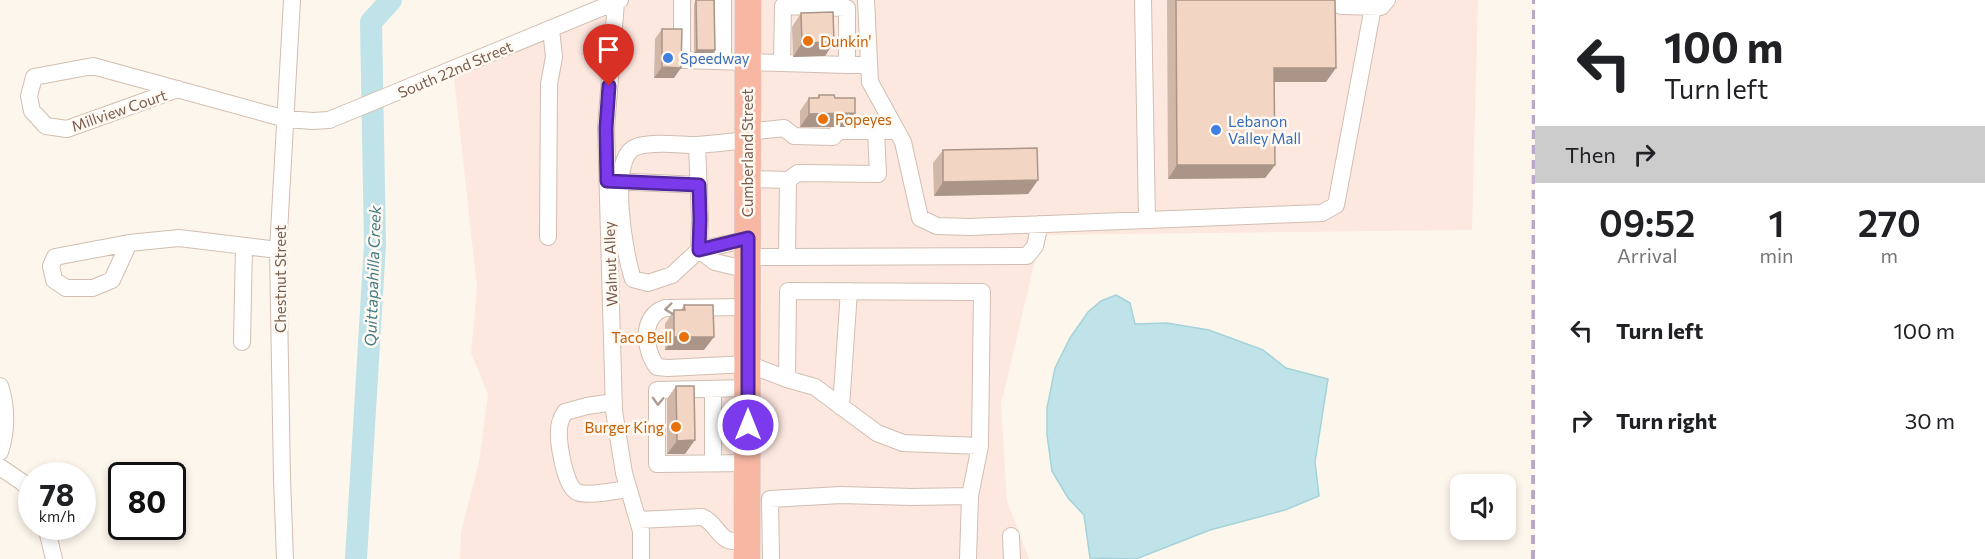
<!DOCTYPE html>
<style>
body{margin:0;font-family:Commissioner,sans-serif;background:#f2f2f2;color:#202124;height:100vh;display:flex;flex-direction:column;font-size:22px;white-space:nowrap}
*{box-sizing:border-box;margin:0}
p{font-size:20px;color:#757577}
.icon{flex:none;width:33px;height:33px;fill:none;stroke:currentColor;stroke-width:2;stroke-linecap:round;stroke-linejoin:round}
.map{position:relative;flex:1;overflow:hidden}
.side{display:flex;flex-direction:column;background:#fff;width:450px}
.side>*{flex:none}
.guide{background:#fff;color:#202124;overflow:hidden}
.tools{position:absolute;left:1450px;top:474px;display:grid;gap:12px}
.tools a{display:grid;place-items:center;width:66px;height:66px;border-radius:12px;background:#fff;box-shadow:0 3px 9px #0003;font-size:30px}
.speed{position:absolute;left:18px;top:462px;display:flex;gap:12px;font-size:30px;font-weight:700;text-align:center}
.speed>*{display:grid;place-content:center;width:78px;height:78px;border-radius:50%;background:#fff;box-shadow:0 3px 9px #0003;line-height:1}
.speed small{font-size:15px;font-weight:400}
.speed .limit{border:3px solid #111;border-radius:9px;background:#fff;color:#111}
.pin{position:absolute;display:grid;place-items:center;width:51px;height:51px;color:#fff;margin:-62px -26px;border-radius:50% 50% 50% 0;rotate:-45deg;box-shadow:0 0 6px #0007}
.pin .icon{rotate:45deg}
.me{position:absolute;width:66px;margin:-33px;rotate:0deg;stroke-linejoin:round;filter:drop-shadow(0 0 4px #0008)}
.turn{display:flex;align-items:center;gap:21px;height:126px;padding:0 30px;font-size:27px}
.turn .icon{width:78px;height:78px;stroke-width:2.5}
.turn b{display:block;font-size:42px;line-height:51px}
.then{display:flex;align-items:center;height:57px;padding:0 30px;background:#0003;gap:12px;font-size:22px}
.eta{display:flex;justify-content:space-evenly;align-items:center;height:102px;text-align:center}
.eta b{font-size:36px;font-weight:600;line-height:42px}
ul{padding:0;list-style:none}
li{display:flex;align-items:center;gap:18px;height:90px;padding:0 30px}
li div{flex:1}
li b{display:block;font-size:22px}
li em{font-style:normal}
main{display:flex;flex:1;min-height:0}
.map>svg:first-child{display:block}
</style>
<main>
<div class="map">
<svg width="1535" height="559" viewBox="0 0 1535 559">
<rect width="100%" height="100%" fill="#fdf6ec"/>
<path fill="#fde8e0" d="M626 0H1478L1472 230 1041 235 1001 404 1007 501 1029 559H460L461 532 479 462 488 394 471 353 477 287 454 78 626 4Z"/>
<path fill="#bfe3e8" stroke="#a5d3da" stroke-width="1.5" d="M1116 295 1130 303 1135 324 1167 323 1209 330 1263 350 1286 368 1328 379 1315 462 1319 496 1285 510 1210 530 1136 559 1090 558 1084 515 1068 498 1052 471 1047 435V408L1055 368 1070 338 1088 312 1101 301Z"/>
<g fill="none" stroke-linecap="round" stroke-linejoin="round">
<path stroke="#bfe3e8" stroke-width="22" d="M356 559 375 244 371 22 391 0"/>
<g stroke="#d1beb0" stroke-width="18">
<path id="minor" d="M682 0V60L782 63 783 6 847 8V65H869
M723 0V61
M866 0 870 82 903 142 920 218 937 226 970 227 1322 213 1336 205 1373 7
M1143 0 1147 220
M1341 0V6L1381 7 1387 0
M616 2 606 128 614 411 624 473 641 531V559
M782 63 847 65
M178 89 67 129 46 126 32 111 29 96 34 77 93 66 286 119 313 121 329 120 620 0
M747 132 784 128 794 136 833 137 839 131H897
M747 140C730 142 713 144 696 145 680 145 651 141 636 147 607 157 625 257 633 279L648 283 672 275 699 250 748 239
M697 145 700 219 699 250
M747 179 788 180 787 257H748
M788 180 798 173 878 174 876 131
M613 181 699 185
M548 237 549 84 554 57 551 29
M129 243 112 280 93 288H66L54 280 51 266 55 257 129 243 179 238 278 250
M699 250 715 262 748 270
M787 257 1027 256 1035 246 1040 224
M748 307 665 308C640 316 644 350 657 367L668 368 748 364 787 379 788 291 982 292 980 446 970 496 968 559
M242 342 244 246
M787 379 815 387 877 433 903 443 980 446
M0 386C7 406 7 431 0 452
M713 389V463
M614 402 587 406 565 412C561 418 559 423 559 430 558 443 565 487 577 492 588 497 617 490 629 489
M841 407 849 291
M748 463 657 464V390L748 388
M0 467 22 482 32 492
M638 520 702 517C715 522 717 535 728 540 733 542 742 541 747 542
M46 526 54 559
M1011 536 1012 559
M285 559 282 478 278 250 292 0
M771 559 770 499 841 495 912 497 970 496"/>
</g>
<g stroke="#dad1cd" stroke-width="27">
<path id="highway" d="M747 559 748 0"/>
</g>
<use href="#minor" stroke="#fff" stroke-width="16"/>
<use href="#highway" stroke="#f7b7a3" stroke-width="26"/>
<path stroke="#b9a8c9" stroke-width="4" stroke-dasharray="9 6" stroke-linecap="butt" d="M1533 559 1534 0"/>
</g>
<path fill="#d1b7a8" d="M696 0 713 53H694V4Z
M1167 0H1335L1326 82H1274L1275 165 1265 178 1168 179Z
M801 13 834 42 825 56 793 57 792 27Z
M662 29 674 78H654L655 39Z
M819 95 835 98 846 127H800V111L809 98H817Z
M943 150 1038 180 1028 194 934 196 933 163Z
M684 305 704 350H665V324L674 310H681Z
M676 386 685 454H667V399Z"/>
<path fill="#aa9588" d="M834 42 825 56 793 57 802 43Z
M697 50H715L713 53H694Z
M662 67 681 68 674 78H654Z
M1274 68H1336L1326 82H1264Z
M855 113 846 127H800L809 114Z
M1177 165H1275L1265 178 1168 179Z
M1038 180 1028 194 934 196 943 182Z
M674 337H714L704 350H665Z
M695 440 685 454H667L677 441Z"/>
<path fill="#f3d5c3" stroke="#aa9588" stroke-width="1.5" d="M696 0H714L715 50H697Z
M1176 0H1335L1336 68H1274L1275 165H1177Z
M833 12 834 42 802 43 801 13Z
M662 29H682L681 68 662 67Z
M819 95H834L835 98H855V113L809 114V98H819Z
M1037 148 1038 180 943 182V150Z
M684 305H713L714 337H674V310H685Z
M676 386H694L695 440 677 441Z"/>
<defs><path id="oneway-chevron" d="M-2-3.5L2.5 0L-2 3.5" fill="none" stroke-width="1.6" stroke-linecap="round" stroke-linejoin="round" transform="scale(1.5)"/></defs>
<g stroke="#af9d94">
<use href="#oneway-chevron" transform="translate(669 309) rotate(174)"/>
<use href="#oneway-chevron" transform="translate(658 401) rotate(92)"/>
</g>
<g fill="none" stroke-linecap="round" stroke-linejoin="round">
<g stroke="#51269a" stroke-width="15">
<path id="route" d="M609 86 606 128 607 181 699 185 700 219 699 250 748 238V425"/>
</g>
<use href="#route" stroke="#7c3aed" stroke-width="10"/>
</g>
<g fill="#e8710a" stroke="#fffaf3" stroke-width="2">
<circle cx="808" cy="41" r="6"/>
<circle cx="823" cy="119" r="6"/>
<circle cx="684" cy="337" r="6"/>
<circle cx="676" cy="427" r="6"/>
</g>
<g fill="#3f7fe0" stroke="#fffaf3" stroke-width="2">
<circle cx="668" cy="58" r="6"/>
<circle cx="1216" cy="130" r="6"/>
</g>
<g text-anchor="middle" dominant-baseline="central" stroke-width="5" stroke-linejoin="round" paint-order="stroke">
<g font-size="15" fill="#c56008" stroke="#fffaf3" text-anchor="start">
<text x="820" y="41">Dunkin'</text>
<text x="835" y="119">Popeyes</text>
<text x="672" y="337" text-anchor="end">Taco Bell</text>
<text x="664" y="427" text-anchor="end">Burger King</text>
</g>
<g font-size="15" fill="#366cbe" stroke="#fffaf3" text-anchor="start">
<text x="680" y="58">Speedway</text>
<text x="1228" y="121">Lebanon<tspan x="1228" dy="17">Valley Mall</tspan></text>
</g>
<g font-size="15" fill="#7a5c4d" stroke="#fffaf3">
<text transform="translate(455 69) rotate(-23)">South 22nd Street</text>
<text transform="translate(119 110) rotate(-19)">Millview Court</text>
<text transform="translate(747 153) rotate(-90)">Cumberland Street</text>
<text transform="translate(610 264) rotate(-92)">Walnut Alley</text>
<text transform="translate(280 279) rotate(-90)">Chestnut Street</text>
</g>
<g font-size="16" font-style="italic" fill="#437c86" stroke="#fffaf3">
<text transform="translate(372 276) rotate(-88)">Quittapahilla Creek</text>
</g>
</g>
</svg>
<div class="tools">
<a><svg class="icon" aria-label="sound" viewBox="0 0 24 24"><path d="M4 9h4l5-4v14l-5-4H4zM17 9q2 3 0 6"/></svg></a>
</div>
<div class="speed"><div>78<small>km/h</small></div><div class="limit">80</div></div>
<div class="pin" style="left:609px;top:86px;background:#d93025"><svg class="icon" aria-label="arrive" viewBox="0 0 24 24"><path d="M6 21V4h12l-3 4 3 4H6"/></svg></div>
<svg class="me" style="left:748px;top:425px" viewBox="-20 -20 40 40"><circle r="17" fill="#7c3aed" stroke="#fff" stroke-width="3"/><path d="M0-11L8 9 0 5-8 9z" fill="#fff"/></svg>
</div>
<section class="side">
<div class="guide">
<div class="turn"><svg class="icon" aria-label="left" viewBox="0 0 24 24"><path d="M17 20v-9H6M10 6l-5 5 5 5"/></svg><div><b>100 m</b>Turn left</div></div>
<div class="then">Then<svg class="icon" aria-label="right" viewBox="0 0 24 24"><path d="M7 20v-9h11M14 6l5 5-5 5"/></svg></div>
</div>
<div class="eta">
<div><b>09:52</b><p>Arrival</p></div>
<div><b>1</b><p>min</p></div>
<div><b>270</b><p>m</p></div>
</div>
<ul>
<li><svg class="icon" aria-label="left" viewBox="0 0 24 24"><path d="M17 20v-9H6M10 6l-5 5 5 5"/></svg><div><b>Turn left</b></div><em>100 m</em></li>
<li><svg class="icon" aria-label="right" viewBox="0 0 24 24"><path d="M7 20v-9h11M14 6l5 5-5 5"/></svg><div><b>Turn right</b></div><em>30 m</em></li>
</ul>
</section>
</main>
